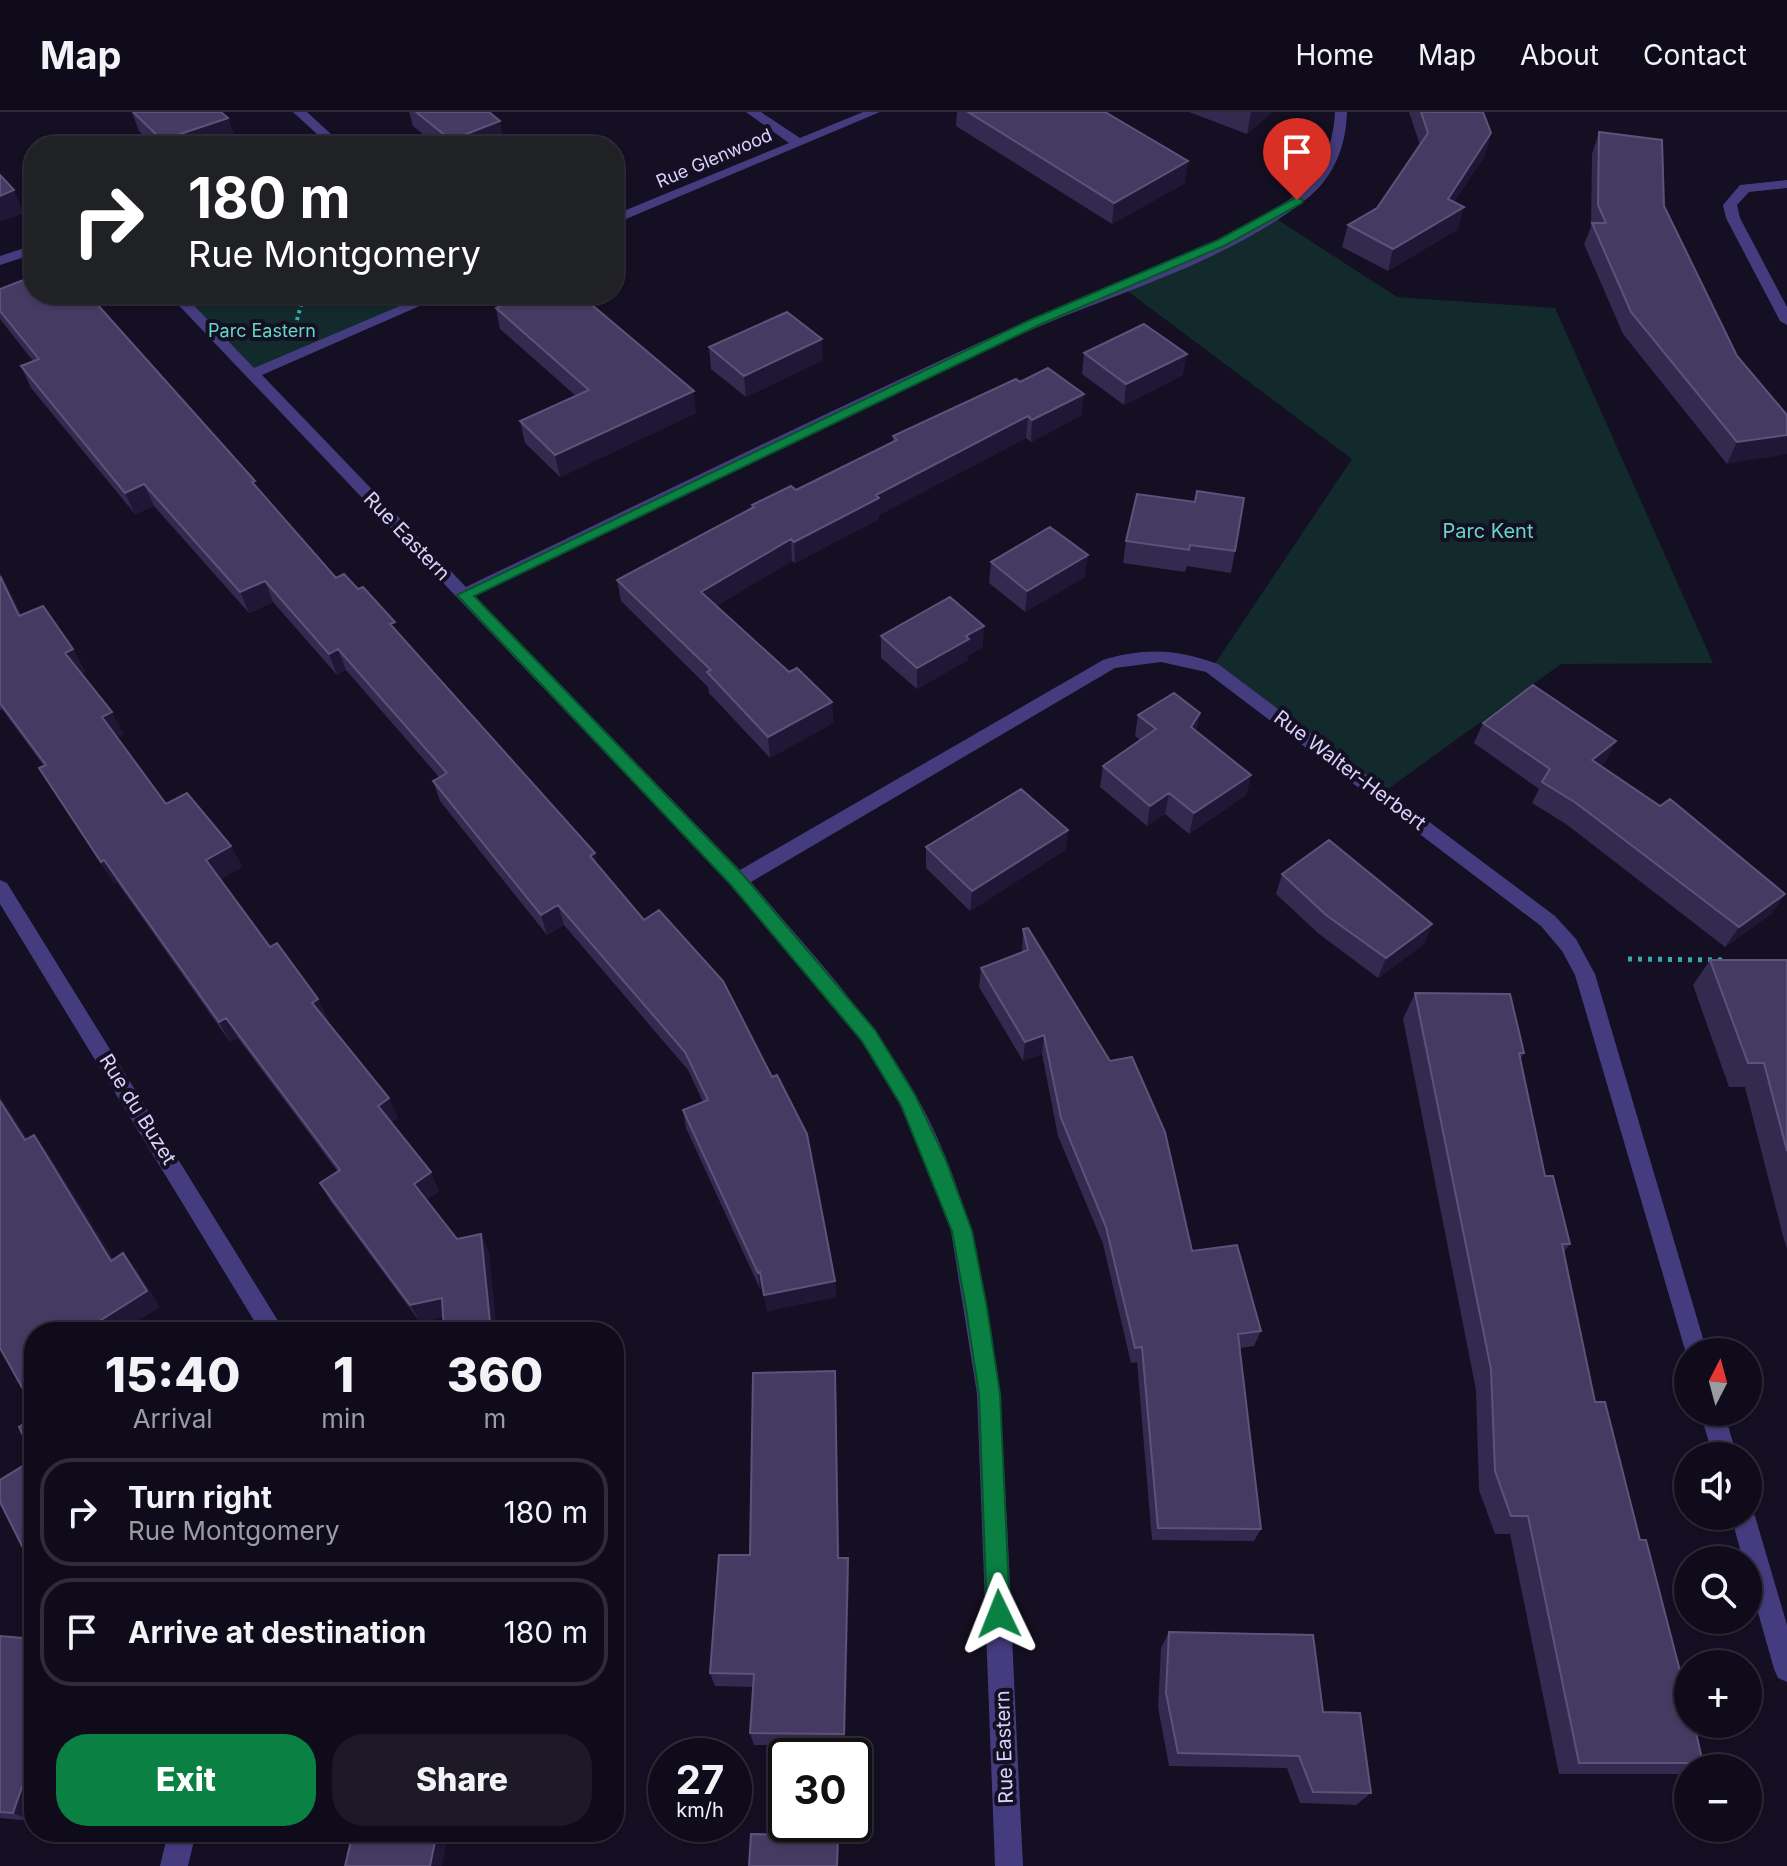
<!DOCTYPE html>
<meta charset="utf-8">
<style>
body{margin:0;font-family:Inter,sans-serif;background:#1d1927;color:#f1f3f6;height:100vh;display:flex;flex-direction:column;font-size:30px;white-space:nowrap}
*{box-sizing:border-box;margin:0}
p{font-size:26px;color:#9b9ba2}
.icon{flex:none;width:44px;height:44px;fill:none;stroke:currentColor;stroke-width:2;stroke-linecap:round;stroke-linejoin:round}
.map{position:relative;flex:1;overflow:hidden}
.details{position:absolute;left:24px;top:1210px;width:600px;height:520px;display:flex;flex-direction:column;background:#0f0b1a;border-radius:32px;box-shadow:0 2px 6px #0004,0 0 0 2px #2f2b39}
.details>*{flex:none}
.guide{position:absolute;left:24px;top:24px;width:600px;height:168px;border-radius:32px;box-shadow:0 2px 6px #0004,0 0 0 2px #2f2b39;background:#202124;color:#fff;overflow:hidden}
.needle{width:52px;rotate:6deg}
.fabs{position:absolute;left:1674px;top:1226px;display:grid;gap:16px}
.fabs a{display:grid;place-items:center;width:88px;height:88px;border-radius:50%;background:#0f0b1a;box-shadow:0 2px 6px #0004,0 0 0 2px #2f2b39;font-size:40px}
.speed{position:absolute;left:648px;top:1626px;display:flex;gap:16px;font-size:40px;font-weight:700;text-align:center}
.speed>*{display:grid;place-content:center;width:104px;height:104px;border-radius:50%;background:#0f0b1a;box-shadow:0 2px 6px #0004,0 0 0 2px #2f2b39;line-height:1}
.speed small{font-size:20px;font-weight:400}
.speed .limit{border:4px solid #111;border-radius:12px;background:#fff;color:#111}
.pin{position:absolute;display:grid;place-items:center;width:68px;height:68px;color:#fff;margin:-82px -34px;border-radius:50% 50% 50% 0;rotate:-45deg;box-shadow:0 0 8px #0007}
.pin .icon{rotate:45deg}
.me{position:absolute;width:88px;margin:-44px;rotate:358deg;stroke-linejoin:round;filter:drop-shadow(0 0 6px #0008)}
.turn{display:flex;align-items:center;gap:28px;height:168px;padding:0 32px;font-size:36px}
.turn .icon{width:104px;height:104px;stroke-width:2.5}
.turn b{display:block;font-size:56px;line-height:68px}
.eta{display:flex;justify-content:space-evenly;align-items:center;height:136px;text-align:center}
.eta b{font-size:48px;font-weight:800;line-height:56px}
.action{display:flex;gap:16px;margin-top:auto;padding:16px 32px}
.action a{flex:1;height:92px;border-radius:32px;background:#0b8043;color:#fff;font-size:32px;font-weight:800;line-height:92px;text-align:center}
.action a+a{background:#1d1927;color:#f1f3f6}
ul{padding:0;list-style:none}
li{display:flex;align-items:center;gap:24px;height:108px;margin:0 16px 12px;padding:0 16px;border:4px solid #2f2b39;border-radius:32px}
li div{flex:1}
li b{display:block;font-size:30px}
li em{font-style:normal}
header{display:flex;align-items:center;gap:48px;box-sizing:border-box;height:112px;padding:0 40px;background:#0f0b1a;border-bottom:2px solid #2f2b39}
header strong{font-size:38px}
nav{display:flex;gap:44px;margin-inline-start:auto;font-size:28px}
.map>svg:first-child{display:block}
</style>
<header>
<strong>Map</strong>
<nav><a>Home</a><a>Map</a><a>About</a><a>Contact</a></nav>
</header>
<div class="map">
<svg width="1787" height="1754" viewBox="0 0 1787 1754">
<rect width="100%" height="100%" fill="#140f22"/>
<path fill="#122a2b" d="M1272 104 1397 185 1555 196 1713 551 1561 552 1381 682 1212 556 1352 347 1122 175Z
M175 182H440L252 262Z"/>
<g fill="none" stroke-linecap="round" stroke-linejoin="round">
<path stroke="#35abad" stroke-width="4" stroke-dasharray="3 4" stroke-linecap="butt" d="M297 208 304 182"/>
<path stroke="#35abad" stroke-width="5" stroke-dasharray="4 6" stroke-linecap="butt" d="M1628 847 1723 848"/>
<path fill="#443c7e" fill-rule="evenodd" d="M293 0H307L344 34H330Z
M746 0H761L800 26 863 0H880L614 112V103L789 31Z
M1335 0H1347C1346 36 1333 67 1304 89 1220 154 1110 182 1015 225 833 308 655 397 475 484L740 758 1103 548C1144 535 1178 537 1218 552L1555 804 1576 827 1595 862 1707 1240H1688V1248L1575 863 1562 839 1541 814 1206 560 1161 550 1115 556 751 770C808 838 870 902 914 980 996 1123 1001 1290 1009 1451 1013 1552 1018 1653 1023 1754H995L977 1282 951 1119 924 1046 900 993 862 930 731 773 168 182H183L254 256 428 182H447L262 263 466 475C647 388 826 300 1009 217 1103 174 1211 147 1294 84 1322 63 1333 34 1335 0Z
M1787 68V76L1749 80 1737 93 1740 106 1787 195V213L1780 209 1726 106 1723 93 1740 73Z
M34 133V142L0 153V144Z
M0 768 7 771 285 1220H261L0 792Z
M1700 1300H1724L1737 1344H1713Z
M1748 1394 1755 1404 1787 1513V1570L1778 1566 1774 1557 1748 1465V1448H1743L1731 1404H1748Z
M168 1720H196L188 1754H160Z"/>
</g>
<path fill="#34294f" d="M132 0H221L228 6 235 27 215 34H154L139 19Z
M409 0H489L504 30 495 34H437L413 14Z
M957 0H1105L1185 71 1112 112 956 14Z
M1189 0H1272L1247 22Z
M1409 0H1483L1491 21 1485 43 1454 90 1458 117 1388 159 1342 135 1348 113 1377 96 1420 33Z
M1599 20 1664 94 1737 244 1787 303 1727 352 1623 222 1584 132 1591 115 1592 42Z
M0 177 258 377 336 466 398 521 597 753 835 1169 836 1185 767 1199 763 1176 760 1177 686 1016 683 998 703 990 688 958 564 813 547 823 440 689 433 669 439 665 346 558 337 563 273 490 249 501 154 394 135 402 31 276 21 254 33 249 0 207Z
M496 196 696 301 560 365 525 331 520 309 576 284 500 217Z
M709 235 823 248 746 285 711 257Z
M1084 241 1183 263 1124 293 1082 262Z
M1020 270 1082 303 1031 330 1026 326 879 403V407L795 451 792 449 716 494 789 560 832 590 833 611 770 646 709 581 708 575 621 489 617 468 752 396V393L796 378 893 330V324Z
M1137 382 1235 439 1231 461 1187 454 1185 460 1123 451 1126 429Z
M991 450 1085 465 1025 500 989 471Z
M0 461 21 503 73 537 85 560 81 562 124 622 117 625 166 692 231 734 242 755 221 767 270 835 318 887 328 908 326 909 398 1006 391 1010 439 1079 426 1088 457 1127 489 1140 443 1205 420 1210 331 1090 320 1071 338 1060 238 926 230 930 117 770 114 771 39 656 44 654 2 597 0 598Z
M881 524 983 535 968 544V548L917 577 881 546Z
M1138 603 1196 619 1251 663 1246 683 1189 722 1165 702 1147 714 1100 675 1103 654 1140 628 1135 624Z
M1483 611 1616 629 1605 650 1600 654 1785 782 1771 802 1725 835 1566 712 1532 691 1539 677 1474 631Z
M1068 718 1065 738 970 799 926 756V735Z
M1282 762 1432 812 1424 832 1378 866 1319 822 1276 782Z
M1023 817 1192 1139 1261 1219 1254 1234 1240 1236 1261 1417 1254 1429 1152 1428 1137 1250 1131 1251 1103 1132 1058 1024 1042 942 1023 949 979 875 981 856 1022 840Z
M1710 848H1787V1136L1783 1124 1745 975H1729L1693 873Z
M1415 881 1524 941 1520 948 1545 1064 1570 1132 1564 1140 1595 1290 1640 1428 1703 1651 1693 1656H1688V1658L1680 1662H1559L1510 1422H1495L1479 1378 1476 1278 1403 907Z
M836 1278 839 1446 849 1462 845 1634 754 1633 750 1621 753 1575 715 1574 710 1561 750 1443Z
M1169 1520 1323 1600 1371 1681 1356 1693 1300 1691 1287 1656 1169 1654 1158 1595 1161 1536Z
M0 1524 32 1709 0 1706Z"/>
<path fill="#1f1735" d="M1252 0H1272L1247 22 1251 1Z
M228 6 235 27 215 34H164L162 28Z
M500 9 504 30 495 34H452L451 28Z
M1491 21 1485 43 1442 108 1464 95 1458 117 1388 159 1393 137 1448 87Z
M1188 49 1185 71 1112 112 1114 91Z
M14 78 24 101 0 110V84Z
M822 227 823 248 746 285 744 264Z
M1187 242 1183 263 1124 293 1126 272Z
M694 279 696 301 560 365 555 343Z
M1084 282 1082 303 1031 330 1032 308Z
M1028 304 1026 326 879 403V407L795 451 794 430 876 383Z
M1787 323V342L1727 352 1737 330Z
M144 372 154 394 135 402 125 381Z
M791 427 792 449 704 501 701 480Z
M1088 443 1085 465 1025 500 1027 479Z
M0 461 32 527 19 504 0 464Z
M265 469 273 490 249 501 240 480Z
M984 514 983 535 968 544V548L917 577V556Z
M73 537 85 560 77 564 65 541Z
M338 537 346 558 337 563 329 542Z
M832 590 833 611 770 646 768 625Z
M112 600 124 622 114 627 102 605Z
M1200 601 1196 622 1191 615Z
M1616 629 1605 650 1581 669 1592 648Z
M1251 663 1246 683 1189 722 1194 701Z
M1169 681 1165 702 1147 714 1150 694Z
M1068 718 1065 738 970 799 972 779Z
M231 734 242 755 217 769 206 748Z
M595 741 599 761 590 744Z
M104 748 117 770 114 771 101 750Z
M1785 782 1771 802 1725 835 1739 815Z
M558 793 564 813 547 823 541 803Z
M1432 812 1424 832 1378 866 1386 846Z
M318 887 328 908 322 911 312 891Z
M226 906 238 926 230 930 219 910Z
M1044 923 1042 942 1023 949 1025 930Z
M0 984 40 1046 25 1028 0 989Z
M389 986 398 1006 387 1013 378 994Z
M34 1023 48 1041 125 1165 111 1149Z
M431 1060 439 1079 423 1090 414 1072Z
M481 1122 489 1140 497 1220H491Z
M123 1141 137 1158 160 1195 121 1220H82Z
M760 1160 763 1176 760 1177 758 1161Z
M835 1169 836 1185 767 1199 764 1183Z
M442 1186 451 1203 420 1210 410 1193Z
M835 1259 836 1278 840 1462 838 1446Z
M34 1442V1450L28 1446Z
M848 1446 849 1462 845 1634 844 1622Z
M34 1640V1703L32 1709 13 1701Z
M437 1720H449L442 1754H430Z
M838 1723 839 1730 838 1754H837Z"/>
<path fill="#453b62" stroke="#5d537a" stroke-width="2" d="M133 0H221L228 6 162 28Z
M416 0H489L500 9 451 28Z
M968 0H1105L1188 49 1114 91Z
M1421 0H1483L1491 21 1448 87 1464 95 1393 137 1348 113 1377 96 1428 21Z
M1599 20 1662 28 1664 94 1737 244 1787 303V323L1737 330 1631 200 1592 111H1606L1598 93Z
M0 63 14 78 0 84Z
M34 164V182H88L255 369 252 370 336 466 344 462 358 477 363 475 395 510 390 512 595 741 590 744 644 808 659 798 723 869 772 965 777 963 807 1022 835 1169 764 1183 760 1160 758 1161 683 998 708 988 685 940 558 793 541 803 433 669 447 661 338 537 329 542 265 469 240 480 144 372 125 381 21 254 39 247 0 199V177Z
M528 182H579L694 279 555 343 520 309 589 278 496 196Z
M787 200 822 227 744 264 709 235Z
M1144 212 1187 242 1126 272 1084 241Z
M1048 256 1084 282 1032 308 1028 304 876 383 879 386 794 430 791 427 701 480 789 560 797 556 832 590 768 625 707 560 711 558 617 468 754 395 752 393 791 374 796 378 897 328 893 324 1016 267 1020 270Z
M1197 379 1244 386 1235 439 1190 433 1189 438 1126 429 1137 382 1195 390Z
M1050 415 1088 443 1027 479 991 450Z
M0 464 19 504 43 494 73 537 65 541 112 600 102 605 166 692 187 681 231 734 206 748 270 835 277 831 318 887 312 891 389 986 378 994 431 1060 414 1072 457 1127 481 1122 491 1220H444L442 1186 410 1193 320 1071 340 1058 226 906 219 910 104 748 101 750 39 656 46 653 0 591Z
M950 485 984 514 966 524 969 527 917 556 881 524Z
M1533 573 1616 629 1592 648 1660 694 1670 687 1785 782 1739 815 1576 691 1542 670 1550 657 1483 611Z
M1174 581 1200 601 1191 615 1251 663 1194 701 1169 681 1150 694 1103 654 1156 617 1138 603Z
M1021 677 1068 718 972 779 926 735Z
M1329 728 1432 812 1386 846 1326 803 1282 762Z
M1028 816 1110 949 1132 945 1165 1020 1192 1139 1237 1133 1261 1219 1238 1222 1261 1417 1158 1416 1142 1235 1135 1236 1106 1115 1061 1006 1044 923 1025 930 981 856 1028 838 1023 817Z
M1710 848H1787V1039L1764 951H1748Z
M1415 881 1510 882 1524 941H1519L1545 1064H1553L1570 1132H1562L1595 1290H1605L1640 1428H1646L1688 1590V1612H1694L1703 1651H1579L1528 1404H1511L1495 1359 1491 1257Z
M0 989 25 1028 34 1023 111 1149 123 1141 147 1179 82 1220H34V1297L0 1236Z
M835 1259 838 1446H848L844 1622 750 1621 754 1562 710 1561 719 1443H750L753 1261Z
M34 1306V1442L28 1446 0 1390V1368L34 1347 19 1315Z
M1169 1520 1313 1523 1323 1600 1360 1601 1371 1681 1313 1680 1299 1644 1178 1641 1166 1581Z
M0 1524 34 1527V1640L13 1701 0 1700Z
M353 1720H437L430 1754H345Z
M751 1722 838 1723 837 1754H749Z"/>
<path fill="#0b8043" stroke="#07532c" stroke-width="2" d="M1297 85 1303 88 1302 91 1226 133 1039 213 474 484 744 764 875 918 915 983 945 1046 972 1119 987 1196 1000 1282 1010 1502 1007 1510 999 1514 990 1510 987 1502 979 1282 966 1196 952 1119 901 993 862 929 731 773 457 483 1030 208 1218 128Z"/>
<g text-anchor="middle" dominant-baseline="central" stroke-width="8" stroke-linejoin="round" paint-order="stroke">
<g font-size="18" fill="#dad2fd" stroke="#140f22">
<text transform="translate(714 46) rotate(-23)">Rue Glenwood</text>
</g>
<g font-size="18" fill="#62d8c5" stroke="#140f22">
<text x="262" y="218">Parc Eastern</text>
</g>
<g font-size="20" fill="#62d8c5" stroke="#140f22">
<text x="1488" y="419">Parc Kent</text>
</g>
<g font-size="20" fill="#dad2fd" stroke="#140f22">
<text transform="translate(407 424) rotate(46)">Rue Eastern</text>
<text transform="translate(1350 658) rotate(37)">Rue Walter-Herbert</text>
<text transform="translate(138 997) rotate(58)">Rue du Buzet</text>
<text transform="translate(1004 1635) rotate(-92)">Rue Eastern</text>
</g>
</g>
</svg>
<div class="fabs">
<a><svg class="needle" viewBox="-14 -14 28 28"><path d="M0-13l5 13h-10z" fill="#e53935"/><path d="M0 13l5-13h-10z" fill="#9b9ba2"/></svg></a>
<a><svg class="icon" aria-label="sound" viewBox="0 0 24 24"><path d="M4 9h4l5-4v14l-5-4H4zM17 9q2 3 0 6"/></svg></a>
<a><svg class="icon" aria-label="search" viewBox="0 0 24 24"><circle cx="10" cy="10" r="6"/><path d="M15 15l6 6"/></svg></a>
<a>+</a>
<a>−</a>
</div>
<div class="speed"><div>27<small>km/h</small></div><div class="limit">30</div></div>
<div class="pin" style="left:1297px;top:88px;background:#d93025"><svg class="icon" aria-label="arrive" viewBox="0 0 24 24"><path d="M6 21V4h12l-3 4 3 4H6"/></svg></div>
<svg class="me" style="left:999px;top:1502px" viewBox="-20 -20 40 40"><path d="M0-17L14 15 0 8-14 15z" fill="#0b8043" stroke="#fff" stroke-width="4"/></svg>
<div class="guide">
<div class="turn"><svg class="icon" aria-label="right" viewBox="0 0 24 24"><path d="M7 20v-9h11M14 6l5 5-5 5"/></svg><div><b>180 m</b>Rue Montgomery</div></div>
</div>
<section class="details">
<div class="eta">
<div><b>15:40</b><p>Arrival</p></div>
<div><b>1</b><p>min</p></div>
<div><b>360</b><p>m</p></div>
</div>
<ul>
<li><svg class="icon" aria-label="right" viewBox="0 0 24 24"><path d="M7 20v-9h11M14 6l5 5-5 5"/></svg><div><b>Turn right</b><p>Rue Montgomery</p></div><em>180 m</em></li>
<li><svg class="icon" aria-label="arrive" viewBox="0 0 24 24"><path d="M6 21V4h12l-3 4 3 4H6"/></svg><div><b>Arrive at destination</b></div><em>180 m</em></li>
</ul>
<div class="action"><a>Exit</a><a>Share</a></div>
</section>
</div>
